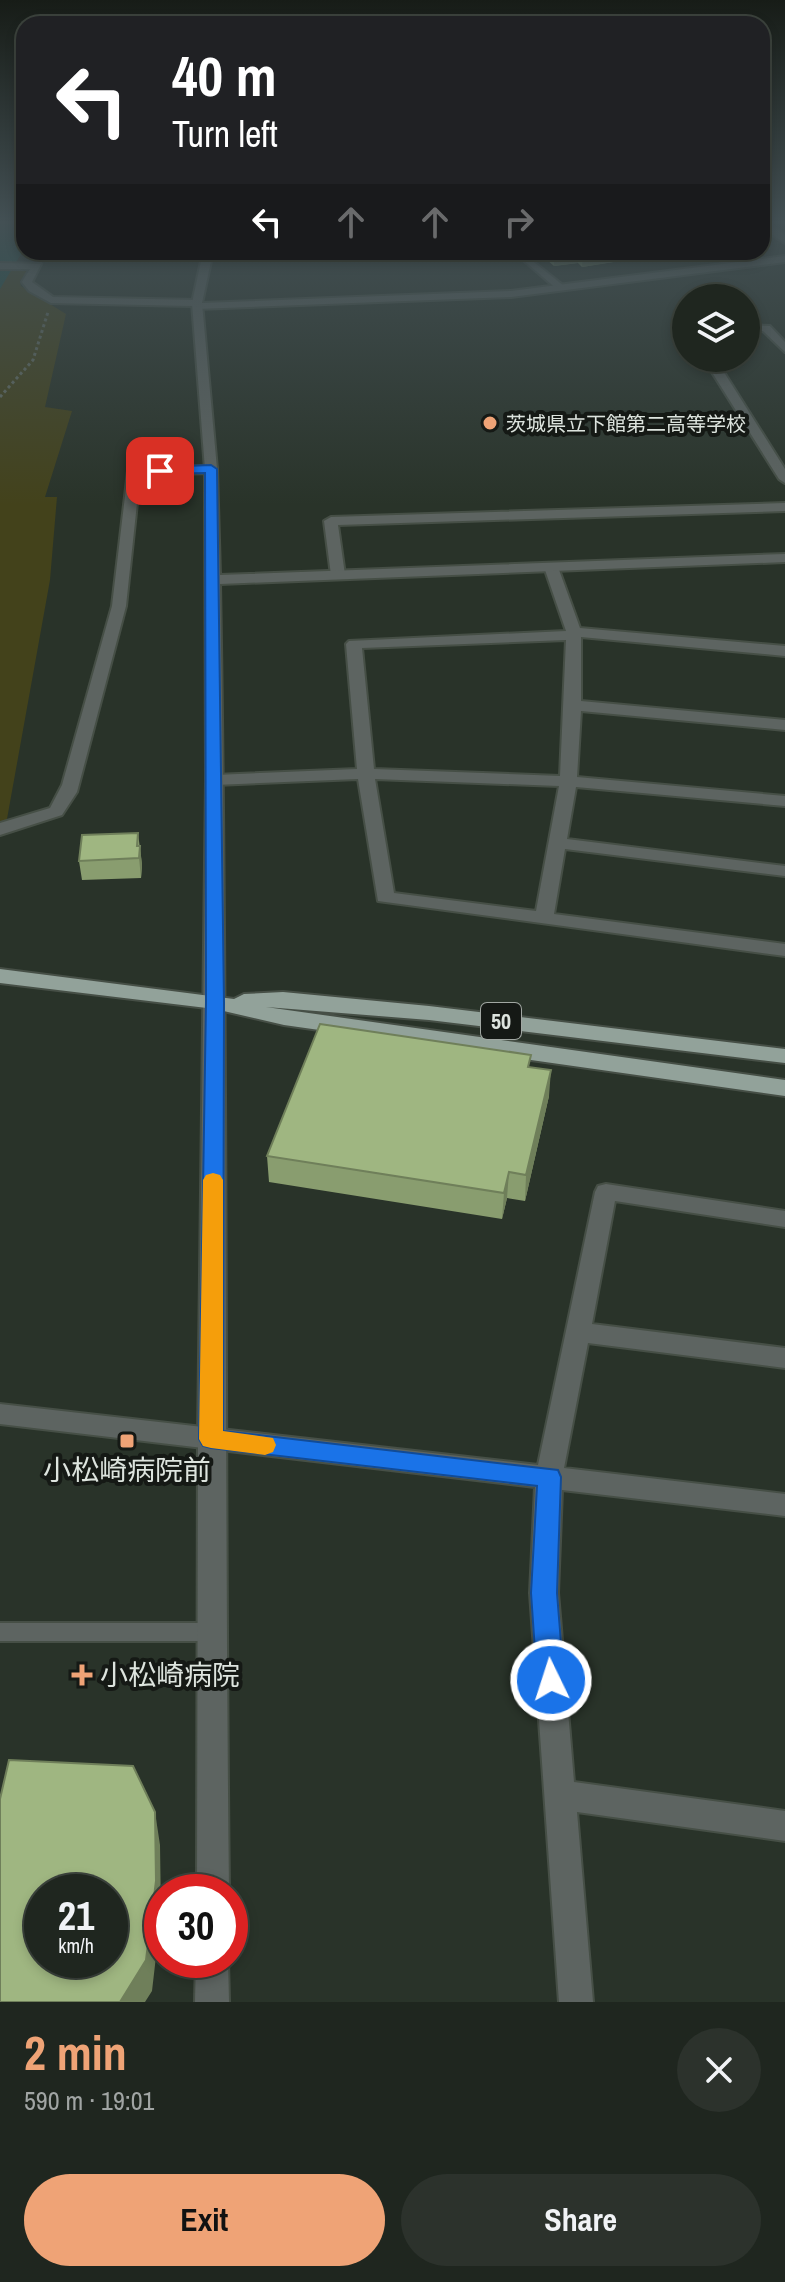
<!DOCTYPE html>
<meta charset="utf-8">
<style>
body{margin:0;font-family:"Archivo Narrow","Noto Sans JP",sans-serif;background:#2c322c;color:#f1f3f6;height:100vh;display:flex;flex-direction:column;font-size:30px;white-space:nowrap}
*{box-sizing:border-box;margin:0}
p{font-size:26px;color:#a1a5a4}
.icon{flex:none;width:44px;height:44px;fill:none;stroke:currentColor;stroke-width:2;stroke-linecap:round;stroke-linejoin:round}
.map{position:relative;height:2002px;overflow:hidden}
.sheet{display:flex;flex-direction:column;background:#1f261f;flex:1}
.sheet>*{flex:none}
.top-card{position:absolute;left:16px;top:16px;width:754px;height:244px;border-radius:24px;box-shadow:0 4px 12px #0003,0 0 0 2px #3c433d;background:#202124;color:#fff;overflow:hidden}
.tools{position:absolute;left:672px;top:284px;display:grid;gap:16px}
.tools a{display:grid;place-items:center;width:88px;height:88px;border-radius:50%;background:#1f261f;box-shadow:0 4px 12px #0003,0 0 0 2px #3c433d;font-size:40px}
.speed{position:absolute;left:24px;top:1874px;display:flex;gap:16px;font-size:40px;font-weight:700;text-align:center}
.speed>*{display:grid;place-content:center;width:104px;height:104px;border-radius:50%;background:#1f261f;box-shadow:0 4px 12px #0003,0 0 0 2px #3c433d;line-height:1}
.speed small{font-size:20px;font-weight:400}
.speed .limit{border:12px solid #d22;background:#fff;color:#111}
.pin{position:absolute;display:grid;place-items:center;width:68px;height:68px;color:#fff;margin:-34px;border-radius:16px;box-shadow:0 4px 12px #0006}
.me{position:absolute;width:88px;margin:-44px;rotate:356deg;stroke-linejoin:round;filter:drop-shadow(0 0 6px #0008)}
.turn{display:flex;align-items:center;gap:28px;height:168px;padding:0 24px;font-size:36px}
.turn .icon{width:104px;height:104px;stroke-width:2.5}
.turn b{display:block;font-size:56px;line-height:68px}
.lanes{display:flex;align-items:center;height:76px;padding:0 24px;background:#0003;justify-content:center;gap:40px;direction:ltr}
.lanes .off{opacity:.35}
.round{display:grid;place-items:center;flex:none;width:84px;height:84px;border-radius:42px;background:#2c322c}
.overview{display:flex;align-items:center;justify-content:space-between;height:136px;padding:0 24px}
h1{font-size:48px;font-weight:700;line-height:60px;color:#efa376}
.button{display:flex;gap:16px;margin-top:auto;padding:16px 24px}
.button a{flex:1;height:92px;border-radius:48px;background:#efa376;color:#111;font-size:32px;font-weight:700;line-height:92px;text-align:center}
.button a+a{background:#2c322c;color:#f1f3f6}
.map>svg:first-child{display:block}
</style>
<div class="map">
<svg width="785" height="2002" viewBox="0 0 785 2002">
<rect width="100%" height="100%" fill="#293329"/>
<path fill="#43421b" d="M0 268 28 270 20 281 21 286 66 314 45 407 72 411 45 497H57L50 580 7 819 0 824Z"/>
<path fill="#15524b" d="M0 224H24V249L0 289Z"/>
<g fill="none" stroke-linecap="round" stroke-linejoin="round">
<g stroke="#464f46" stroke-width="4">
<path id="service" d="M514 252H521L564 286V290H558Z
M723 252H731L747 263 741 264Z
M0 1623H214L221 1626 224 1632 221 1638 214 1641H0Z"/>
</g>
<g stroke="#464f46" stroke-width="4">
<path id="minor" d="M762 224H769L785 235V243L762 228Z
M785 256V262L511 297 197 309 192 306 51 303 29 291 22 282 30 269H0V263L41 264 32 282 53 297 197 300 202 303 511 291Z
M746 325 770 326 785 342V352L763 331H746Z
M703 358H715L785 469V483L779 479Z
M216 466 217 469 211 473 140 475 126 606 77 792 62 815 0 835V823L50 808 62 785 112 606 128 471 134 467Z
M785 503V511L338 525 345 575 338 579 331 575 324 521 331 517Z
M551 563 558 567 580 628 785 646V656L581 637V701L785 720V730L581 711 577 777 785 796V806L576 787 567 839 785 866V876L565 849 554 914 785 944V956L378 901 358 779 215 785 206 780 215 775 357 769 346 644 349 641 566 631 544 567ZM566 640 560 776 374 769 362 648ZM375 779 559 786 536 911 394 893Z
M606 1184 785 1211V1227L615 1201 592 1324 785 1348V1368L588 1343 564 1468 785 1494V1516L562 1490 558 1593 574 1782 785 1811V1841L577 1812 593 2002H559L530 1593 535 1487 0 1424V1404L538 1465 595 1192 598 1186Z"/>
</g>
<g stroke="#464f46" stroke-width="4">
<path id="tertiary" d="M203 252H213L202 303 217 469 220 575 785 554V562L220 584C228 1020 224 1456 229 1892H197L198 1439 206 780 205 469 192 303Z
M196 1960H228L229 2002H195Z"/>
</g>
<g stroke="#464f46" stroke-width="4">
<path id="trunk" d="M0 969 234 999 244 994 283 992 429 1006 785 1049V1063L429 1020 266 1007 785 1080V1096L284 1025 215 1009 0 983Z"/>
</g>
<path stroke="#646d64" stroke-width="3" stroke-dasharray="3 3" stroke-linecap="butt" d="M0 397 33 360 48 312"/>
<use href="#service" fill="#5d6461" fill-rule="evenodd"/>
<use href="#minor" fill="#5d6461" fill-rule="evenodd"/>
<use href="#tertiary" fill="#5d6461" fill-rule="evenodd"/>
<use href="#trunk" fill="#92a29a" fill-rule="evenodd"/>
</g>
<path fill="#899d6f" d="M542 252H692V253H672L671 258 656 259 651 256 582 267 578 263 554 266 546 259V254Z
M138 833 142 865 141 878 82 880 79 861Z
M531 1068 549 1096 525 1201 507 1198 502 1219 269 1182 267 1156Z"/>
<path fill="#6f7f5a" d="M554 252H578V263L554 266Z
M593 252H652L651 256 582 267 583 253Z
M657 252H672L671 258 656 259Z
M140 846 142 865 141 878 139 858Z
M551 1070 549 1096 525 1201 526 1175Z
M509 1172 507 1198 502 1219 504 1193Z
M155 1812 160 1845 161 1913 152 1991 145 2002H120Z"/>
<path fill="#9fb681" stroke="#6f7f5a" stroke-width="2" fill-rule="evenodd" d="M138 833 137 846H140L139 858 79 861 82 835Z
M320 1024 531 1055 528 1067 551 1070 526 1175 509 1172 504 1193 267 1156Z
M9 1760 133 1766 155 1812 156 1881 146 1960 120 2002H0V1799ZM42 1892H110V1960H42Z"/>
<linearGradient id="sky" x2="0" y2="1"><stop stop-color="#171c17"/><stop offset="0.44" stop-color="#435054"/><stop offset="1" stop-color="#435054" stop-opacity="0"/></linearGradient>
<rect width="785" height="505" fill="url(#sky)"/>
<path fill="#1a73e8" stroke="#114b97" stroke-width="2" d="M211 465 217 469 224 1002 223 1431 558 1470 561 1477 557 1593 564 1680 560 1688 551 1692 541 1688 537 1680 531 1593 537 1486 211 1448 203 1446 199 1439 206 1002 205 473 160 474 154 471 160 467Z"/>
<path fill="#f59e0b" d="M213 1173 220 1175 223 1180V1431L273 1438 276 1445 273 1452 265 1455 211 1448 203 1446 199 1439 203 1180 206 1175Z"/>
<g fill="#efa376" stroke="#151915" stroke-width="3">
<circle cx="490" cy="423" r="8"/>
<rect x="119" y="1433" width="16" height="16" rx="4"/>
<path d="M78 1663h8v8h8v8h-8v8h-8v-8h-8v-8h8z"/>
</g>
<g text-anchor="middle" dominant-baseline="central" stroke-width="8" stroke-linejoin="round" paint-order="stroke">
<g font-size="20" fill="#dde4de" stroke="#151915" text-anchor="start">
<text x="506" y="423">茨城県立下館第二高等学校</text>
</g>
<rect fill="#151915" stroke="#a1a7a2" stroke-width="2" x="481" y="1003" width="40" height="36" rx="6"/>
<g font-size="22" font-weight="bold" fill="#dde4de">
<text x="501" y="1021">50</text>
</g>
<g font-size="28" fill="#dde4de" stroke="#151915">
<text x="127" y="1470">小松崎病院前</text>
<text x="100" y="1675" text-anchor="start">小松崎病院</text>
</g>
</g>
</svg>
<div class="tools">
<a><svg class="icon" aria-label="layers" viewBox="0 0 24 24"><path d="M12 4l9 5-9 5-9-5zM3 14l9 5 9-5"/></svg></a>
</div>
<div class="speed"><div>21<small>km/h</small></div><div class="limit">30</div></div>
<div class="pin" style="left:160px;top:471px;background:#d93025"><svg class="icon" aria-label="arrive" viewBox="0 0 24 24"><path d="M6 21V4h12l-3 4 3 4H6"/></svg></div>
<svg class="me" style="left:551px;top:1680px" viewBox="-20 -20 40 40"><circle r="17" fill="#1a73e8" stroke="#fff" stroke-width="3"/><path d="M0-11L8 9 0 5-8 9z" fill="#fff"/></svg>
<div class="top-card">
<div class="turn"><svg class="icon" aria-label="left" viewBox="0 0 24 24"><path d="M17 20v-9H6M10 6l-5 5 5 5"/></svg><div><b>40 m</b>Turn left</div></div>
<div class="lanes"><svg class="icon" aria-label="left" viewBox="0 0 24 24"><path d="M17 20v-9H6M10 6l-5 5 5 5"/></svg><svg class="icon off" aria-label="ahead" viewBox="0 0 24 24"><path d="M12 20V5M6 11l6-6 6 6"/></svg><svg class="icon off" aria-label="ahead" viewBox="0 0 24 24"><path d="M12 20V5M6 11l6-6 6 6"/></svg><svg class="icon off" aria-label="right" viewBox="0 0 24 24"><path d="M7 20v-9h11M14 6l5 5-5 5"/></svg></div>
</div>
</div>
<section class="sheet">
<div class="overview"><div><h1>2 min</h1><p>590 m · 19:01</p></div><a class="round"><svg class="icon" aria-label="close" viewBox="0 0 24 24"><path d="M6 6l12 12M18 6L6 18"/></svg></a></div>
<div class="button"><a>Exit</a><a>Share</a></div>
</section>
